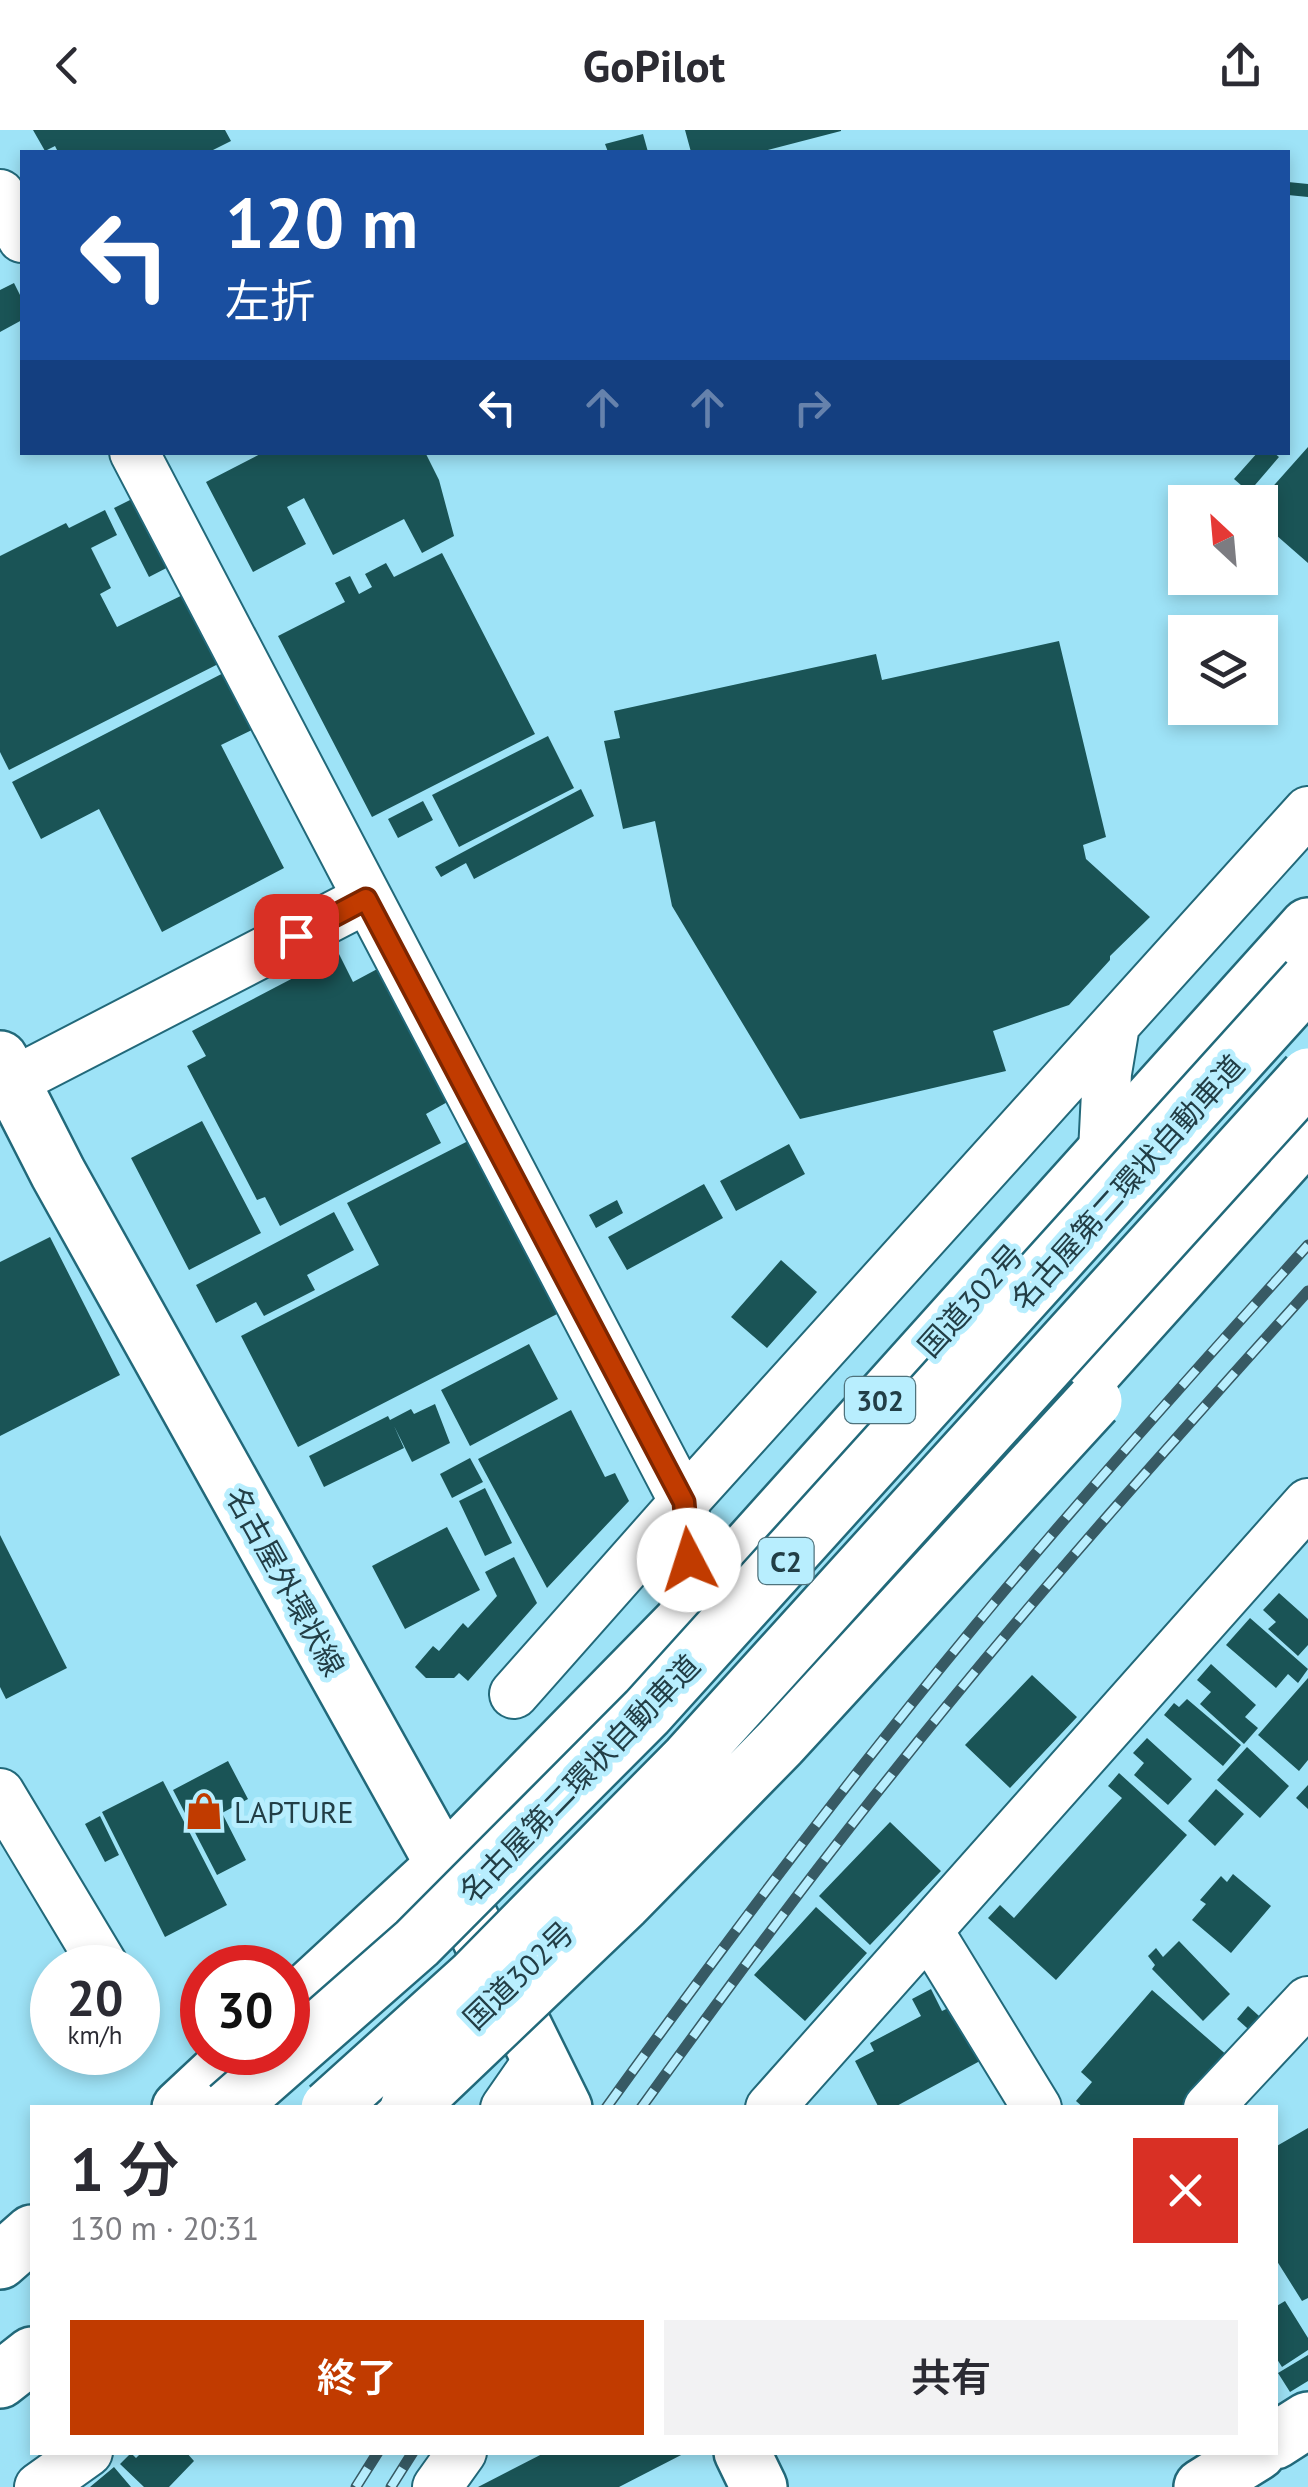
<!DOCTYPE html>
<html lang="ja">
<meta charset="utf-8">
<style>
body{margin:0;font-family:"PT Sans","Noto Sans JP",sans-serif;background:#f2f2f3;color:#2b2b33;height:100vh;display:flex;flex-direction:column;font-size:38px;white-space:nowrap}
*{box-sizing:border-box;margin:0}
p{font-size:32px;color:#7c7c81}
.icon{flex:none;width:55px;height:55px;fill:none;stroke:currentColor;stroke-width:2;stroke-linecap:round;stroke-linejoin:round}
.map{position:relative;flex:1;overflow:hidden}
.details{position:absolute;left:30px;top:1975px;width:1248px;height:350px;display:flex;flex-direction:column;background:#fff;border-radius:0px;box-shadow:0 5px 15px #0003}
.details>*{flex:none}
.banner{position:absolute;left:20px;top:20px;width:1270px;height:305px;border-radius:0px;box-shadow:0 5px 15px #0003;background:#1a4fa0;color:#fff;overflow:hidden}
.needle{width:65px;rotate:334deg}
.buttons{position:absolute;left:1168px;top:355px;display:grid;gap:20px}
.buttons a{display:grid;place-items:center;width:110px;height:110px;border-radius:0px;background:#fff;box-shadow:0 5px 15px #0003;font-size:50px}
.speed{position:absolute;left:30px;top:1815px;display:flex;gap:20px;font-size:50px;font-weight:700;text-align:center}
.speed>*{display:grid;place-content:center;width:130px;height:130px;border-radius:50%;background:#fff;box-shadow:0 5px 15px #0003;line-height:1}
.speed small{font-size:25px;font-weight:400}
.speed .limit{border:15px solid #d22;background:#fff;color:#111}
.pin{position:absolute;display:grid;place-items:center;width:85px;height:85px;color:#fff;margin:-42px;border-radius:20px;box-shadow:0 5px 15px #0006}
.me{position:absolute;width:110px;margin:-55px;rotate:355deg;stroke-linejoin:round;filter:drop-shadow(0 0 8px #0008)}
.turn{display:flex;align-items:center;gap:35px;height:210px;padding:0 40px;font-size:45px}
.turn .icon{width:130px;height:130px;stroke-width:2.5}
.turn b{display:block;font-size:70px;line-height:85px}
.lanes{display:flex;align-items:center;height:95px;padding:0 40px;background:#0003;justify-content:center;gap:50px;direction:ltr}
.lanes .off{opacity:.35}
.round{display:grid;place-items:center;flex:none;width:105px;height:105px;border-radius:0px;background:#f2f2f3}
.headline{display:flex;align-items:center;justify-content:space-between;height:170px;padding:0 40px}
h1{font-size:60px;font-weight:600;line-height:75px}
.button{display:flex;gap:20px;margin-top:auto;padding:20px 40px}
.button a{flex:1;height:115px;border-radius:0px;background:#c13b00;color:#fff;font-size:40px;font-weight:600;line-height:115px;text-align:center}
.button a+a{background:#f2f2f3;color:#2b2b33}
header{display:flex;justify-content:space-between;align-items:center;height:130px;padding:0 40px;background:#fff;font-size:45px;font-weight:600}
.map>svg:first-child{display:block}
</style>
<header><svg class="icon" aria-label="back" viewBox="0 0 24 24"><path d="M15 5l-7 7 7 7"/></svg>GoPilot<svg class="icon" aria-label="share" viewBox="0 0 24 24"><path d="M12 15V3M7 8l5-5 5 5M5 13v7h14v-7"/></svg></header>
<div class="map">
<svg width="1308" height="2357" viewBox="0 0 1308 2357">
<rect width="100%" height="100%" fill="#9ee3f7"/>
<path fill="#1a5456" d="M33 0H225L231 11 209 22H58L55 16 45 21Z
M685 0H841V1L760 22H691Z
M643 4 648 22H608L605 14Z
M1288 52 1308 54V67L1288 65Z
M14 153 22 169V190L0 202V160Z
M1308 317V433L1260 391V371Z
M264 322H425L439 350 454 406 422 423 404 389 333 425 304 368 287 377 306 414 253 442 206 352Z
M1258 322H1273L1279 327 1249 362 1234 349Z
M144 363 180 431 149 447 114 378Z
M105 380 117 405 91 418 111 458 100 464 117 497 195 459 230 528 9 640 0 622V426L66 393 69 398Z
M442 423 535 604 372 687 278 506 345 472 335 453 350 446 359 464 372 457 365 444 386 433 394 447Z
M1059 511 1106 707 1083 715 1086 729 1150 787 1110 826V830L1069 875 993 901 1006 941 800 989 672 776 655 691 623 699 604 611 620 608 614 581 876 524 882 550Z
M235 537 264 594 221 615 284 738 162 802 99 679 41 709 12 652Z
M548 606 574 658 459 717 432 665Z
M581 659 594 686 474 749 466 733 441 747 435 737Z
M423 671 433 690 398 708 388 689Z
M339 824 353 852 381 837 451 970 426 984 441 1013 280 1096 265 1067 257 1070 187 936 206 926 192 901Z
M202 991 261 1103 189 1140 131 1028Z
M472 1009 561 1182 298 1317 241 1206 379 1135 347 1073Z
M789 1014 805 1044 736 1081 720 1051Z
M704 1054 723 1088 627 1140 608 1107Z
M617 1070 623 1083 596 1098 589 1085Z
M334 1082 354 1120 307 1145 315 1160 264 1186 256 1172 216 1193 196 1155Z
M50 1107 120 1245 0 1306V1132Z
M781 1130 817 1162 767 1218 731 1187Z
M529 1214 558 1269 470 1316 441 1260Z
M435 1274 450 1313 412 1332 394 1296 404 1318 324 1357 309 1326 388 1286 390 1290 411 1279 414 1284Z
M571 1280 605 1347 615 1343 629 1371 547 1458 478 1329Z
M470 1328 483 1352 452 1368 440 1344Z
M485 1358 512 1413 485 1426 459 1371Z
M447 1397 480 1460 405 1499 372 1436Z
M0 1405 67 1538 6 1569 0 1557Z
M514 1427 537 1473 468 1551 459 1543 454 1548H426L415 1537 433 1516 439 1521 463 1493 468 1498 497 1466 485 1442Z
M1279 1463 1308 1489V1515L1298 1526 1268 1499 1276 1492 1263 1480Z
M1250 1488 1308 1539 1298 1553 1288 1544 1276 1558 1226 1515Z
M1211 1534 1256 1575 1245 1587 1258 1598 1244 1614 1200 1574 1211 1562 1197 1550Z
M1032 1545 1077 1587 1010 1658 965 1615Z
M1308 1548V1630L1299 1641 1258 1605Z
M1187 1569 1241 1615 1223 1636 1164 1585 1174 1573 1179 1577Z
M1147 1608 1192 1649 1168 1675 1134 1645 1144 1633 1133 1623Z
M1247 1617 1289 1656 1260 1688 1217 1650Z
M228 1631 248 1669 222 1683 246 1730 217 1745 173 1660Z
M1119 1643 1187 1705 1056 1850 988 1788 1000 1775 1014 1788 1122 1668 1108 1656Z
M163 1651 227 1775 165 1807 102 1682Z
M1308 1655V1679L1296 1668Z
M1216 1659 1244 1684 1215 1716 1188 1691Z
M100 1686 119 1725 105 1732 85 1694Z
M890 1692 941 1741 870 1815 819 1766Z
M1233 1744 1271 1776 1231 1823 1192 1790 1206 1774 1200 1770 1221 1746 1227 1752Z
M816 1777 867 1823 805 1891 754 1845Z
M1179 1811 1230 1864 1203 1891 1152 1839 1155 1835 1148 1826 1156 1818 1163 1827Z
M931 1859 942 1881 963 1871 991 1925 893 1978H879L855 1931 874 1921 870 1913 921 1886 912 1869Z
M1152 1860 1229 1927 1184 1978H1084L1076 1971 1092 1952 1081 1942Z
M1248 1876 1268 1894 1256 1906 1237 1889Z
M1308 1998V2168L1302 2171 1275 2128V2017Z
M1285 2171 1308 2208V2220L1282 2237 1275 2226V2177Z
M1308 2225V2251L1290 2262 1278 2243Z
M142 2322H186L194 2331 169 2357H144L120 2334 131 2323 136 2328Z
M546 2322H687L619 2357H478Z
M114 2337 131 2357H90Z"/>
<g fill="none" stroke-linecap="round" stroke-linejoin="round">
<g stroke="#22697a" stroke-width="52">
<path id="street" d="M0 64 22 108
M134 322 684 1372 514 1564
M12 952 366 769
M1103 1022 1107 943 1115 895
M683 1491 689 1430 684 1372 1308 681
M0 1663 105 1838
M928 1800 1037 1978
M505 1978 539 1929
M770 1978 1308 1373
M1208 1978 1308 1871
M39 2357 88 2322
M437 2357 462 2322"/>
</g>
<g stroke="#22697a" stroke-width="60">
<path id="secondary" d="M0 929 58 1043 444 1735 564 1978
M1275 2311 1308 2290
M742 2322 759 2357
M1202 2357 1258 2322"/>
</g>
<g stroke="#22697a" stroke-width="60">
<path id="highway" d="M1039 1302 1308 1003
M288 1879 444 1735 683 1491 1308 796
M180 1978 240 1922
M373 1978 436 1922
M0 2131 32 2103
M0 2250 32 2225"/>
</g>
<use href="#street" stroke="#fff" stroke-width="48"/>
<use href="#secondary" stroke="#fff" stroke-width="55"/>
<use href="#highway" stroke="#fff" stroke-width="55"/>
<g stroke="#375a64" stroke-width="11">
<path id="rail" d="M606 1978C724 1814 846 1652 974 1497 1082 1366 1195 1241 1308 1115
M641 1978C723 1865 805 1752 892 1644 1024 1477 1166 1319 1308 1161
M356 2357 378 2322
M391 2357 413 2322"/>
</g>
<use href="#rail" stroke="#b8eefe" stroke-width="8" stroke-dasharray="22" stroke-linecap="butt"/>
<g stroke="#22697a" stroke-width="60" stroke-linecap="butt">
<path id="highway-bridge" d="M229 1978 417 1813 647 1582 1308 851
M329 1978 473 1848 689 1629 1308 946
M408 1978 624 1772 780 1613 1094 1271"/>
</g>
<use href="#highway-bridge" stroke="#fff" stroke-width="55"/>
</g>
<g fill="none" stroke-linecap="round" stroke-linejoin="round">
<g stroke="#7d2600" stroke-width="25">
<path id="route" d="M296 806 366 769 684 1372 689 1430"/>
</g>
<use href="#route" stroke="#c13b00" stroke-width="18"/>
</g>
<defs>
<g id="shop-bare" transform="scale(3)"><path d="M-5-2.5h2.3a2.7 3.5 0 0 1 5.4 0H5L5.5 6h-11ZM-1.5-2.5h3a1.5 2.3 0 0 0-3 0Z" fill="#c13b00" stroke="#b8eefe" stroke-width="2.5" paint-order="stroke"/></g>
</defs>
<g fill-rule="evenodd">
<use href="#shop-bare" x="204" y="1681"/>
</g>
<g text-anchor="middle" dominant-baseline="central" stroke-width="10" stroke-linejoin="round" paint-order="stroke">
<g fill="#b8eefe" stroke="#4f737d" stroke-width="2.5">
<rect x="845" y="1247" width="70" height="46" rx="8"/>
<rect x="758.5" y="1408" width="55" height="46" rx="8"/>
</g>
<g font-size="28" font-weight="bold" fill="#223e46">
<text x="880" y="1270">302</text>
<text x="786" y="1431">C2</text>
</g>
<g font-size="30" fill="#223e46" stroke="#b8eefe">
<text transform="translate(1127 1052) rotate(-48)">名古屋第二環状自動車道</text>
<text transform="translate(970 1170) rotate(-48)">国道302号</text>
<text transform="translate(286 1451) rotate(61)">名古屋外環状線</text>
<text transform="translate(579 1648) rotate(-46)">名古屋第二環状自動車道</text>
<text transform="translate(518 1845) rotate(-44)">国道302号</text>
</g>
<g font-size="30" fill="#223e46" stroke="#b8eefe" text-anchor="start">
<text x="234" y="1681">LAPTURE</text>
</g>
</g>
</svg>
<div class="buttons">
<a><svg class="needle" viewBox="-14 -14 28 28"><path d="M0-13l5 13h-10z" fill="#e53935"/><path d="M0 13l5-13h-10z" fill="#7c7c81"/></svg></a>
<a><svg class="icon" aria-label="layers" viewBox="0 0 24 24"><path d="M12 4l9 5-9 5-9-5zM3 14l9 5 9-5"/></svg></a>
</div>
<div class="speed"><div>20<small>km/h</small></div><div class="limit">30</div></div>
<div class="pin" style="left:296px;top:806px;background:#d93025"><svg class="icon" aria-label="arrive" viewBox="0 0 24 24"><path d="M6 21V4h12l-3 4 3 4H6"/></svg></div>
<svg class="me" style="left:689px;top:1430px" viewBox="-20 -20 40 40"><circle r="19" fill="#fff"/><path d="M0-13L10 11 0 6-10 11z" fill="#c13b00"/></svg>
<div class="banner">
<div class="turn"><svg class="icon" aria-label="left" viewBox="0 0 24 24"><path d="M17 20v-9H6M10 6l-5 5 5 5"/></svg><div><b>120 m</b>左折</div></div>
<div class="lanes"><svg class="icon" aria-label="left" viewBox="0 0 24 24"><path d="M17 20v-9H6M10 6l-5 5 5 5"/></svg><svg class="icon off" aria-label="ahead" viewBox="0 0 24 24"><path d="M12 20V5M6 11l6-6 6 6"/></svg><svg class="icon off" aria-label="ahead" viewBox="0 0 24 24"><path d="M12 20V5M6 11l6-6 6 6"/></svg><svg class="icon off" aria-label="right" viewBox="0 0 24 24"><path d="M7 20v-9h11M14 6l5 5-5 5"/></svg></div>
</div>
<section class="details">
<div class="headline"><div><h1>1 分</h1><p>130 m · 20:31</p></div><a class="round" style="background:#d93025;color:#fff"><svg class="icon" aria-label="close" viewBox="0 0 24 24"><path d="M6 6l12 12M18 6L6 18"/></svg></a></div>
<div class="button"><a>終了</a><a>共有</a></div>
</section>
</div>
